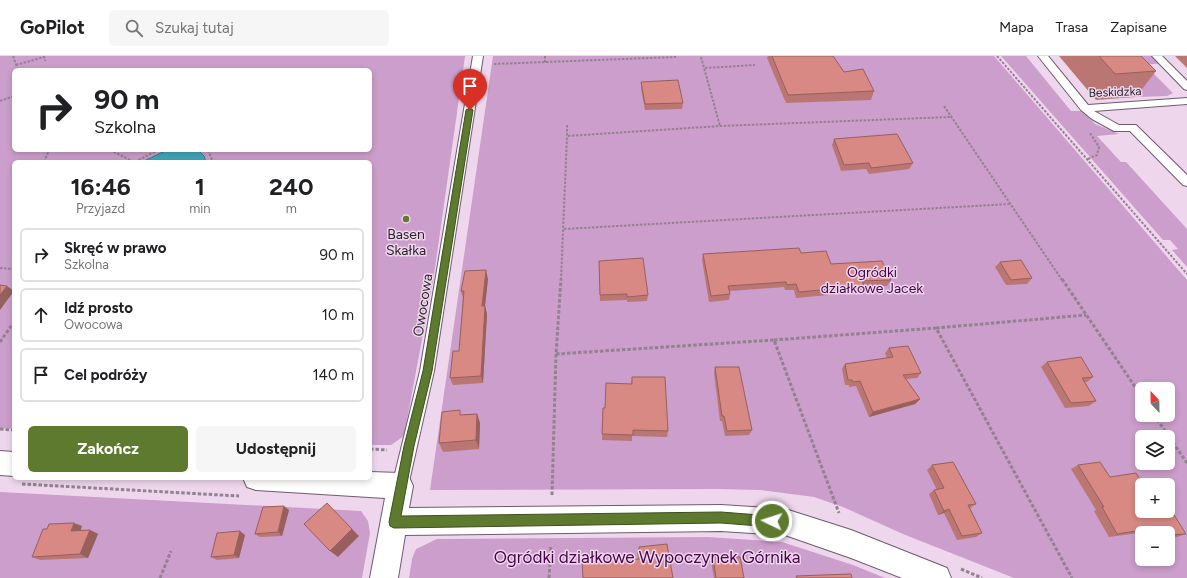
<!DOCTYPE html>
<html lang="pl">
<meta charset="utf-8">
<style>
body{margin:0;font-family:Figtree,sans-serif;background:#f6f6f6;color:#202124;height:100vh;display:flex;flex-direction:column;font-size:15px;white-space:nowrap}
*{box-sizing:border-box;margin:0}
p{font-size:13px;color:#757577}
.icon{flex:none;width:22px;height:22px;fill:none;stroke:currentColor;stroke-width:2;stroke-linecap:round;stroke-linejoin:round}
.map{position:relative;flex:1;overflow:hidden}
.sheet{position:absolute;left:12px;top:104px;width:360px;height:320px;display:flex;flex-direction:column;background:#fff;border-radius:6px;box-shadow:0 2px 6px #0003}
.sheet>*{flex:none}
.hud{position:absolute;left:12px;top:12px;width:360px;height:84px;border-radius:6px;box-shadow:0 2px 6px #0003;background:#fff;color:#202124;overflow:hidden}
.needle{width:26px;rotate:338deg}
.buttons{position:absolute;left:1135px;top:326px;display:grid;gap:8px}
.buttons a{display:grid;place-items:center;width:40px;height:40px;border-radius:6px;background:#fff;box-shadow:0 2px 6px #0003;font-size:20px}
.pin{position:absolute;display:grid;place-items:center;width:34px;height:34px;color:#fff;margin:-41px -17px;border-radius:50% 50% 50% 0;rotate:-45deg;box-shadow:0 0 4px #0007}
.pin .icon{rotate:45deg}
.me{position:absolute;width:44px;margin:-22px;rotate:274deg;stroke-linejoin:round;filter:drop-shadow(0 0 3px #0008)}
.turn{display:flex;align-items:center;gap:14px;height:84px;padding:0 16px;font-size:18px}
.turn .icon{width:52px;height:52px;stroke-width:2.5}
.turn b{display:block;font-size:28px;line-height:34px}
.eta{display:flex;justify-content:space-evenly;align-items:center;height:68px;text-align:center}
.eta b{font-size:24px;font-weight:700;line-height:28px}
.action{display:flex;gap:8px;margin-top:auto;padding:8px 16px}
.action a{flex:1;height:46px;border-radius:6px;background:#5e7a2f;color:#fff;font-size:16px;font-weight:700;line-height:46px;text-align:center}
.action a+a{background:#f6f6f6;color:#202124}
ul{padding:0;list-style:none}
li{display:flex;align-items:center;gap:12px;height:54px;margin:0 8px 6px;padding:0 8px;border:2px solid #e0e0e0;border-radius:6px}
li div{flex:1}
li b{display:block;font-size:15px}
li em{font-style:normal}
header{display:flex;align-items:center;gap:24px;box-sizing:border-box;height:56px;padding:0 20px;background:#fff;border-bottom:1px solid #e0e0e0}
header strong{font-size:19px}
nav{display:flex;gap:22px;margin-inline-start:auto;font-size:14px}
.search{width:280px;height:36px;background:#f6f6f6;display:flex;align-items:center;gap:10px;box-sizing:border-box;padding:0 14px;border-radius:6px;color:#757577;font-size:15px}
.map>svg:first-child{display:block}
</style>
<header>
<strong>GoPilot</strong>
<div class="search"><svg class="icon" aria-label="search" viewBox="0 0 24 24"><circle cx="10" cy="10" r="6"/><path d="M15 15l6 6"/></svg>Szukaj tutaj</div>
<nav><a>Mapa</a><a>Trasa</a><a>Zapisane</a></nav>
</header>
<div class="map">
<svg width="1187" height="522" viewBox="0 0 1187 522">
<rect width="100%" height="100%" fill="#eed7ed"/>
<path fill="#cc9ecb" fill-rule="evenodd" d="M0 0H465L434 219 404 380 391 389H370V106H14V373L0 372ZM14 14H370V94H14Z
M493 0H994L1187 224V522H1014L903 478 843 451 814 441 761 434 718 433 430 434ZM1142 333H1168V359H1142ZM1142 381H1168V407H1142ZM1142 429H1168V455H1142ZM1142 477H1168V503H1142Z
M1001 0H1026L1071 55H1083L1095 68 1119 78 1097 80 1121 106H1126L1187 173V211L1172 194 1178 193 1170 184H1163Z
M1100 0H1155L1163 7 1145 9 1173 37 1167 40 1138 41Z
M0 436 361 455 368 465 370 477 362 522H0Z
M708 481 782 486 853 509 885 522H409L412 503 416 493 437 483Z"/>
<path fill="#3fa7bb" stroke="#387e8f" d="M167 94H198L204 100 206 106H142Z"/>
<g fill="none" stroke-linecap="round" stroke-linejoin="round">
<g stroke="#6f5b6e" stroke-width="2">
<path id="lane" d="M473 0H483L434 315 408 430 405 435 400 437 395 435 392 430 420 315Z
M1038 0H1048L1088 49 1187 42V48L1094 55 1119 69H1136L1187 119V130L1183 129 1130 75H1114L1092 63 1081 54Z
M1152 0H1162L1187 25V34L1184 33Z"/>
</g>
<g stroke="#6f5b6e" stroke-width="2">
<path id="street" d="M0 395 14 396V420L0 419Z
M370 416 400 417 409 421 413 430 409 452 721 449 785 453 851 474 947 512 951 522H902L851 502 785 479 721 475 405 479 398 522H370L385 442 256 434 247 431 243 422H370Z"/>
</g>
<path stroke="#928291" stroke-width="2" stroke-dasharray="2.5 1.5" stroke-linecap="butt" d="M13 0 18 14
M545 0V7
M997 0 1187 218
M701 1 720 70
M494 8 676 1
M16 9 44 1 45 5
M705 12 755 9
M0 45 14 40
M944 50 1062 224
M567 69V80L720 70 950 61
M110 94 134 106
M208 94 213 106
M1088 103 1097 99 1099 91 1090 77
M44 106 49 94
M135 106 158 94
M564 173 1010 148
M0 212 14 213
M561 224 567 80"/>
<path stroke="#928291" stroke-width="3" stroke-dasharray="3.5 2" stroke-linecap="butt" d="M1062 223 1142 341
M936 272 1086 259
M774 284 936 272 1072 522
M0 286 14 266
M556 298 774 284 839 457
M1154 359 1187 407
M0 373 14 374
M370 393 387 394
M22 428 239 440
M552 439 556 298 561 223
M961 513 982 522
M160 522 171 495
M549 522 551 490"/>
<use href="#lane" fill="#fff" fill-rule="evenodd"/>
<use href="#street" fill="#fff" fill-rule="evenodd"/>
</g>
<path fill="#ba7672" d="M768 0H833L844 16 874 35 871 44 786 47 767 2Z
M1059 0H1141L1156 15 1136 41 1096 44Z
M1175 0H1187V12Z
M641 26 683 47 682 53 645 54 641 32Z
M834 83 913 107 909 113 869 118 866 113 841 115 832 89Z
M801 197 831 208 891 224 887 230 863 231 860 236 796 242 794 234H785L784 231 730 235V238L729 244 709 246 702 204 703 198Z
M599 205 648 239 647 245 627 246V244L600 245Z
M1000 206 1032 222 1027 228 1006 229 995 211Z
M488 223 485 250 487 258 483 327 453 329 450 322 459 295 463 242 461 235Z
M889 292 921 317 917 322 906 323 920 343 915 348 869 361 856 330 849 331V329H845L842 313 845 308 887 302 885 297Z
M1047 306 1093 321 1087 326H1085L1096 345 1089 350 1065 352 1041 311Z
M715 311 752 374 749 379 725 380 722 365H720L714 317Z
M632 321 668 375 667 381 632 380V385L602 384 603 352H605L631 328Z
M477 358 480 367 479 393 443 396 439 387 462 359Z
M932 409 976 448 970 452 982 477 976 481 957 484 944 457 938 459 929 438 934 434H937L927 414Z
M1078 409 1110 421 1142 455 1186 478 1177 481 1168 482V477H1147L1146 476 1109 481 1094 455 1096 454 1071 413Z
M289 454 282 480 260 481 255 478Z
M82 470 80 475 90 474 98 478 88 502 40 504 32 501Z
M245 479 239 502 217 504 211 501Z
M639 491 673 522 638 503 637 497Z
M713 501 744 522H714L711 505Z"/>
<path fill="#97605c" d="M486 214 488 223 484 258 482 250Z
M7 230 14 235 0 254V239Z
M485 250 487 258 483 327 481 320Z
M920 343 915 348 869 361 873 356Z
M477 358 480 367 479 393 476 384Z
M284 450 289 454 282 480 278 476Z
M949 453 944 457 938 459 944 455Z
M74 467 82 470 79 479 71 475Z
M352 473 359 480 338 501 330 495Z
M90 474 98 478 88 502 80 498Z
M240 475 245 479 239 502 234 499Z"/>
<path fill="#d88984" stroke="#97605c" d="M772 0H833L844 16 863 13 874 35 788 39Z
M1099 0H1141L1156 15 1115 18Z
M678 24 683 47 645 48 641 26Z
M897 78 913 107 871 112 869 107 844 109 834 83Z
M799 192 801 197 826 195 831 208 882 205 891 224 862 225 864 230 799 236 796 228 787 229 786 226 728 230 730 238 711 240 703 198Z
M643 202 648 239 627 241V238L600 239 599 205Z
M1021 204 1032 222 1011 224 1000 206Z
M486 214 482 250H485L481 320 450 322 453 295H459L464 235H461L465 215Z
M0 229 7 230 0 239Z
M908 290 921 317 903 319 920 343 873 356 860 325 853 326 852 324H848L845 308 893 301 889 292Z
M1081 301 1093 321 1082 322 1096 345 1071 347 1047 306Z
M715 311H739L752 374 727 375 724 360H722Z
M632 321H665L668 375 633 374V379L602 378 603 352H605L606 327 632 328Z
M460 354V359L477 358 476 384 439 387 442 356Z
M953 406 976 448 968 449 982 477 962 480 949 453 944 455 934 434 944 432 932 409Z
M1100 406 1110 421 1136 417 1144 429H1142V455H1168V454H1171L1186 478 1168 479V477H1157L1155 472 1117 478 1102 451H1104L1078 409Z
M327 447 352 473 330 495 304 468Z
M284 450 278 476 255 478 263 451Z
M74 467 71 475 90 474 80 498 32 501 43 473H47L49 468Z
M240 475 234 499 211 501 217 477Z
M667 488 673 522H583L582 506 640 503 639 491Z
M713 501H740L744 522H716Z
M851 518 852 522H797L796 520Z"/>
<path fill="#5e7a2f" stroke="#3d4f1f" d="M470 52 473 54 432 315 414 390 401 460 721 456 772 460 776 461 778 465 776 469 772 471 721 467 394 472 390 470 389 466 404 390 423 315 466 54Z"/>
<circle fill="#5e7a2f" stroke="#eed7ed" stroke-width="1.5" cx="406" cy="163" r="4"/>
<g text-anchor="middle" dominant-baseline="central" stroke-width="3" stroke-linejoin="round" paint-order="stroke">
<g font-size="12" fill="#271f27" stroke="#eed7ed">
<text transform="translate(1115 36) rotate(-2)">Beskidzka</text>
</g>
<g font-size="14" fill="#271f27" stroke="#eed7ed">
<text x="406" y="178">Basen<tspan x="406" dy="16">Skałka</tspan></text>
</g>
<g font-size="14" fill="#470249" stroke="#eed7ed">
<text x="872" y="216">Ogródki<tspan x="872" dy="16">działkowe Jacek</tspan></text>
</g>
<g font-size="14" fill="#271f27" stroke="#eed7ed">
<text transform="translate(423 249) rotate(-81)">Owocowa</text>
</g>
<g font-size="17" fill="#470249" stroke="#eed7ed">
<text x="647" y="501">Ogródki działkowe Wypoczynek Górnika</text>
</g>
</g>
</svg>
<div class="buttons">
<a><svg class="needle" viewBox="-14 -14 28 28"><path d="M0-13l5 13h-10z" fill="#e53935"/><path d="M0 13l5-13h-10z" fill="#757577"/></svg></a>
<a><svg class="icon" aria-label="layers" viewBox="0 0 24 24"><path d="M12 4l9 5-9 5-9-5zM3 14l9 5 9-5"/></svg></a>
<a>+</a>
<a>−</a>
</div>
<div class="pin" style="left:470px;top:54px;background:#d93025"><svg class="icon" aria-label="arrive" viewBox="0 0 24 24"><path d="M6 21V4h12l-3 4 3 4H6"/></svg></div>
<svg class="me" style="left:772px;top:465px" viewBox="-20 -20 40 40"><circle r="17" fill="#5e7a2f" stroke="#fff" stroke-width="3"/><path d="M0-11L8 9 0 5-8 9z" fill="#fff"/></svg>
<div class="hud">
<div class="turn"><svg class="icon" aria-label="right" viewBox="0 0 24 24"><path d="M7 20v-9h11M14 6l5 5-5 5"/></svg><div><b>90 m</b>Szkolna</div></div>
</div>
<section class="sheet">
<div class="eta">
<div><b>16:46</b><p>Przyjazd</p></div>
<div><b>1</b><p>min</p></div>
<div><b>240</b><p>m</p></div>
</div>
<ul>
<li><svg class="icon" aria-label="right" viewBox="0 0 24 24"><path d="M7 20v-9h11M14 6l5 5-5 5"/></svg><div><b>Skręć w prawo</b><p>Szkolna</p></div><em>90 m</em></li>
<li><svg class="icon" aria-label="ahead" viewBox="0 0 24 24"><path d="M12 20V5M6 11l6-6 6 6"/></svg><div><b>Idź prosto</b><p>Owocowa</p></div><em>10 m</em></li>
<li><svg class="icon" aria-label="arrive" viewBox="0 0 24 24"><path d="M6 21V4h12l-3 4 3 4H6"/></svg><div><b>Cel podróży</b></div><em>140 m</em></li>
</ul>
<div class="action"><a>Zakończ</a><a>Udostępnij</a></div>
</section>
</div>
